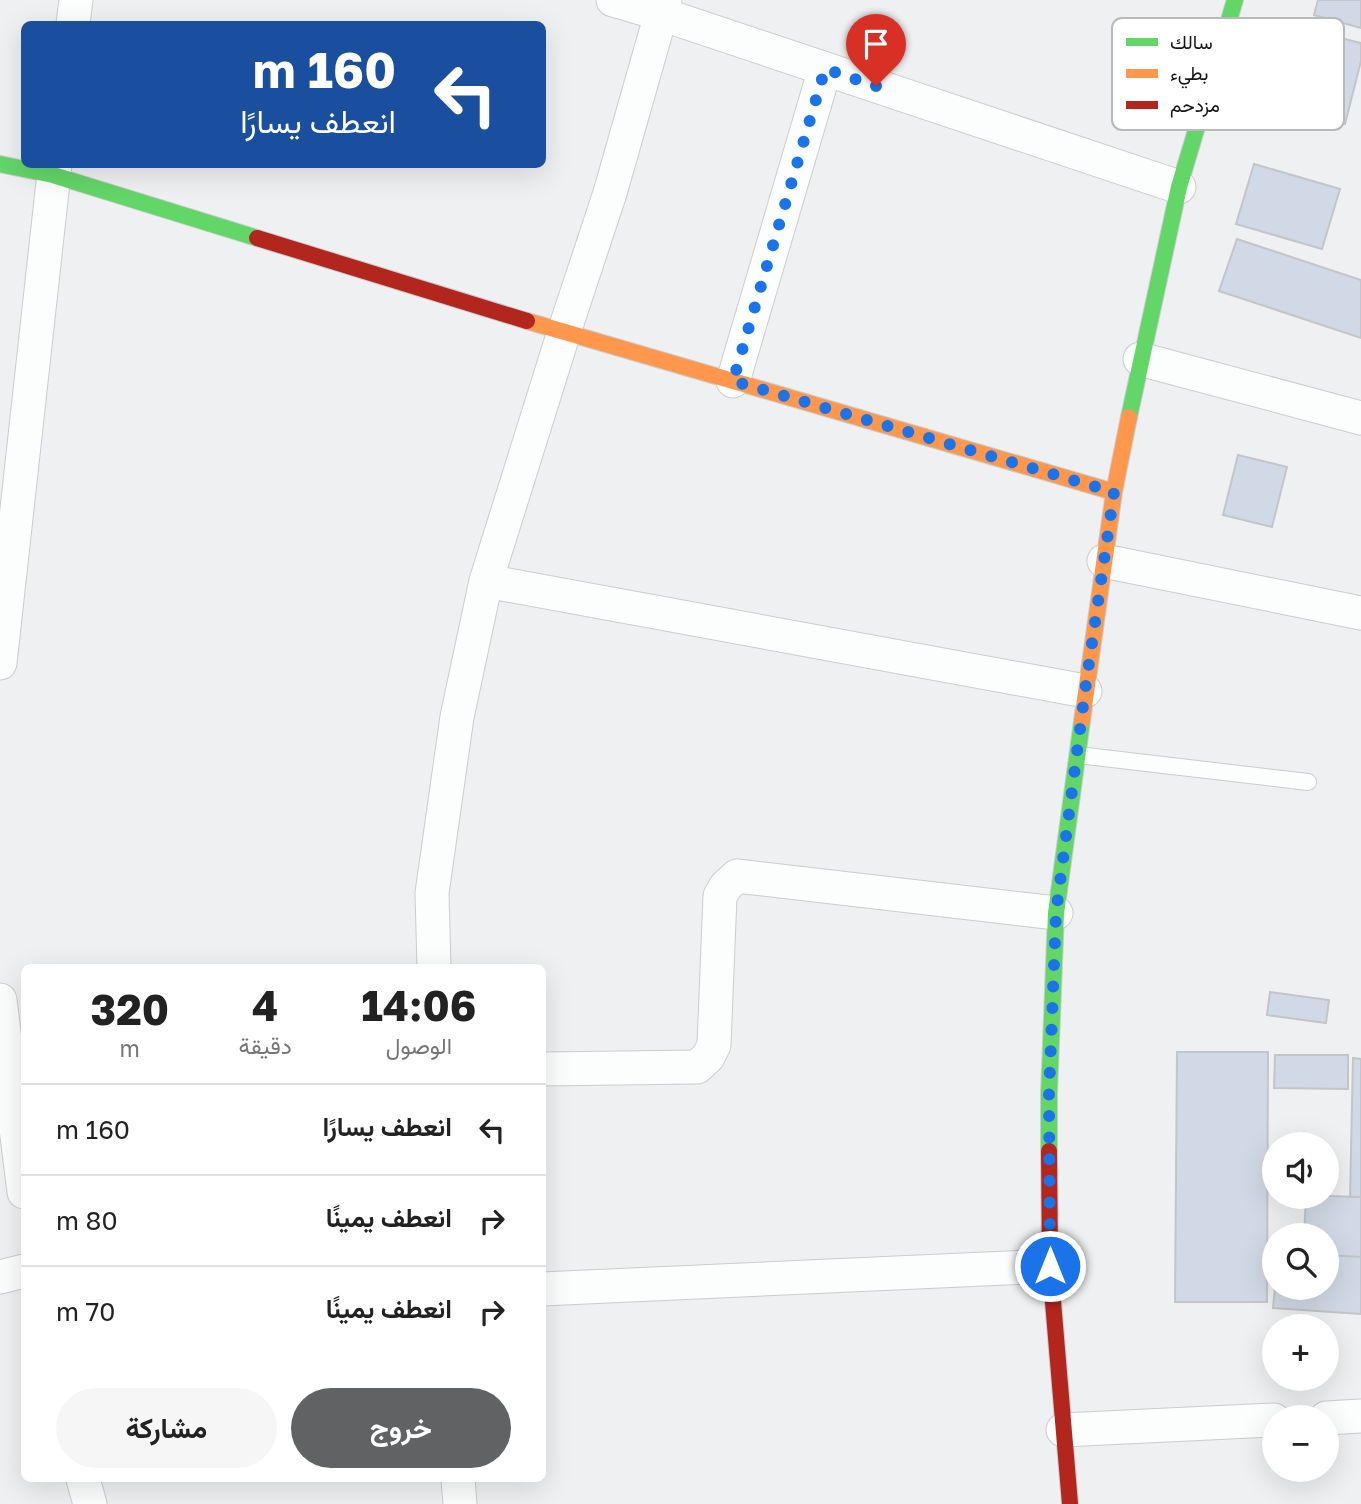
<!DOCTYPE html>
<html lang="ar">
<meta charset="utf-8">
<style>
body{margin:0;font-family:"Golos Text",Vazirmatn,sans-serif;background:#f6f6f6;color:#222;direction:rtl;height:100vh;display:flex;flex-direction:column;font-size:26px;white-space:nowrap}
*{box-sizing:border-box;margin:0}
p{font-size:23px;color:#767676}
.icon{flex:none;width:38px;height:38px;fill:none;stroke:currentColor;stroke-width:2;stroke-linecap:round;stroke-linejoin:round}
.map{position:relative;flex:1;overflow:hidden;direction:ltr}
.sheet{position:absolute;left:21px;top:964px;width:525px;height:518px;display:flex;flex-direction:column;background:#fff;border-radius:10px;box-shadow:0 7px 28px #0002;direction:rtl}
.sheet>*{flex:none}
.guide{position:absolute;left:21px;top:21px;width:525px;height:147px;border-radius:10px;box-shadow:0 7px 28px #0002;direction:rtl;background:#1a4fa0;color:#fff;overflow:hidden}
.controls{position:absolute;left:1262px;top:1132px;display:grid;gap:14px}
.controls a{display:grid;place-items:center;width:77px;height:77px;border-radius:50%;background:#fff;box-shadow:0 7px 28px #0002;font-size:35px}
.pin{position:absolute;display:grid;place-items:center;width:60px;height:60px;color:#fff;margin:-72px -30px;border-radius:50% 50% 50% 0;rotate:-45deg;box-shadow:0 0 7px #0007}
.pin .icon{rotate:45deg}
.me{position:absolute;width:77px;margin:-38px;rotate:0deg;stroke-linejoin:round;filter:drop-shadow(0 0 5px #0008)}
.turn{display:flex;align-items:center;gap:24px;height:147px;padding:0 35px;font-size:32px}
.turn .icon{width:91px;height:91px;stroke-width:2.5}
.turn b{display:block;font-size:49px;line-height:60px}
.eta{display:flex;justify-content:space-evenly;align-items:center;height:119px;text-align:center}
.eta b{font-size:42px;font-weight:700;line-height:49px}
.primary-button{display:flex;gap:14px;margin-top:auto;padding:14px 35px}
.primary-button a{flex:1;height:80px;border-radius:42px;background:#606263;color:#fff;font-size:28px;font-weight:700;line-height:80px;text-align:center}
.primary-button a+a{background:#f6f6f6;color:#222}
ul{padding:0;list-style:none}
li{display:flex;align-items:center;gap:21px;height:91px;padding:0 35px;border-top:2px solid #e0e0e0}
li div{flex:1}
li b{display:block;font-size:26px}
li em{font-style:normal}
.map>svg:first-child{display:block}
</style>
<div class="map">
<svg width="1361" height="1504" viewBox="0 0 1361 1504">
<rect width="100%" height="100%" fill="#eef0f2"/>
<path fill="#d0d9e5" stroke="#c3c5c7" stroke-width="2" d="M1318 0H1361V28L1314 15Z
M1292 26 1361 43V61L1345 124 1272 106Z
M1254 164 1340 189 1322 249 1236 224Z
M1237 239 1361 280V338L1219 291Z
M1238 455 1287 467 1272 527 1223 515Z
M1270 992 1329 1000 1326 1023 1267 1015Z
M1177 1052H1268L1267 1302H1175Z
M1275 1055H1348V1089L1274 1088Z
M1353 1058 1361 1059V1197H1350Z
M1326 1196 1361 1197V1257L1326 1255V1236H1304L1306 1197Z
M1326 1255 1361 1257V1314L1273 1308 1275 1288H1326Z"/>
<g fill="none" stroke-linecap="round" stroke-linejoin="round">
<g stroke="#cbccce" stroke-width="18">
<path id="lane" d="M1078 755 1308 782"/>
</g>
<g stroke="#cbccce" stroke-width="35">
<path id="street" d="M613 0 661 14 1179 187
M73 24 76 0
M1140 359 1361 418
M733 381 825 69
M1104 561 1361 613
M486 581 1085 691
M0 663 55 164
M434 968 432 893 457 717 486 581 564 332 610 193 665 0
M0 1000 24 1192
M542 1069 697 1067 708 1057 714 1045 720 896 726 886 737 876 1056 913
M0 1277 24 1271
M542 1289 1050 1266
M1326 1418 1361 1416
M1063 1430 1274 1420
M83 1479 90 1504
M458 1479 460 1504"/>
</g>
<g stroke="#cbccce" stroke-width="18">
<path id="fast" d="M0 164 53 175 257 238
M1129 417 1179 187 1235 0
M1049 1151V1094L1056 913 1082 721"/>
</g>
<g stroke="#cbccce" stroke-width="18">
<path id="slow" d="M527 321 1114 492
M1082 721 1114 492 1129 417"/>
</g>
<g stroke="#cbccce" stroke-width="18">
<path id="jam" d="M257 238 527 321
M1049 1151 1050 1266 1070 1504"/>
</g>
<use href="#lane" stroke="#fcfdfd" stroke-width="16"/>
<use href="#street" stroke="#fcfdfd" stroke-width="33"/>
<use href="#fast" stroke="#63d668" stroke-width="16"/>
<use href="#slow" stroke="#ff974d" stroke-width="16"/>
<use href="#jam" stroke="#b3261e" stroke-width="16"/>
</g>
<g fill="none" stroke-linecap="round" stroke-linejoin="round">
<path stroke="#1a73e8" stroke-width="12" stroke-dasharray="0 21.6" d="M876 86 825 69 733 381 1114 492 1085 691 1056 913 1049 1094 1050 1266"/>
</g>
<rect x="1112" y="18" width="232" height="112" rx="10" fill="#fff" stroke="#b8b9b9" stroke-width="2"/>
<rect x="1126" y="38" width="32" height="8" fill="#63d668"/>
<rect x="1126" y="69" width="32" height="9" fill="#ff974d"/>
<rect x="1126" y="101" width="32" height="8" fill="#b3261e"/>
<g font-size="19" fill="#141516">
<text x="1170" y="49">سالك</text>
<text x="1170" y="80">بطيء</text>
<text x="1170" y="112">مزدحم</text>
</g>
</svg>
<div class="controls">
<a><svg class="icon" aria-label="sound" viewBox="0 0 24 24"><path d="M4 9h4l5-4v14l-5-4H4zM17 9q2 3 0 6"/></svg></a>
<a><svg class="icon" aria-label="search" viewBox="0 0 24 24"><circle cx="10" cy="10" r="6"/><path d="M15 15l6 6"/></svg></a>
<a>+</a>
<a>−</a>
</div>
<div class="pin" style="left:876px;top:86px;background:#d93025"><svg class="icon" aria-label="arrive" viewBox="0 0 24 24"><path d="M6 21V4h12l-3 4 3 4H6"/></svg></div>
<svg class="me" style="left:1050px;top:1266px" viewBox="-20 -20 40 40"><circle r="17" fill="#1a73e8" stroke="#fff" stroke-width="3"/><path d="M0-11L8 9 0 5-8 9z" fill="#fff"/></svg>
<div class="guide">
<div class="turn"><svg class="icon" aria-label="left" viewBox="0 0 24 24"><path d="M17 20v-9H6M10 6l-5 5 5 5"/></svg><div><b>160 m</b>انعطف يسارًا</div></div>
</div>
<section class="sheet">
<div class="eta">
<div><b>14:06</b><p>الوصول</p></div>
<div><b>4</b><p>دقيقة</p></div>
<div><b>320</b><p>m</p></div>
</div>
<ul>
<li><svg class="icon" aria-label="left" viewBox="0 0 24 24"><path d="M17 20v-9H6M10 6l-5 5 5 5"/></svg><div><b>انعطف يسارًا</b></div><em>160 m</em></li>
<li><svg class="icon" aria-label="right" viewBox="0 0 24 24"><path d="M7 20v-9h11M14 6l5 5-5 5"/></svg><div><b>انعطف يمينًا</b></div><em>80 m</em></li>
<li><svg class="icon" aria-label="right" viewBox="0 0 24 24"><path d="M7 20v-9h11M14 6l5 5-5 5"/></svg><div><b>انعطف يمينًا</b></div><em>70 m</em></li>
</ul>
<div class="primary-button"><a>خروج</a><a>مشاركة</a></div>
</section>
</div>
